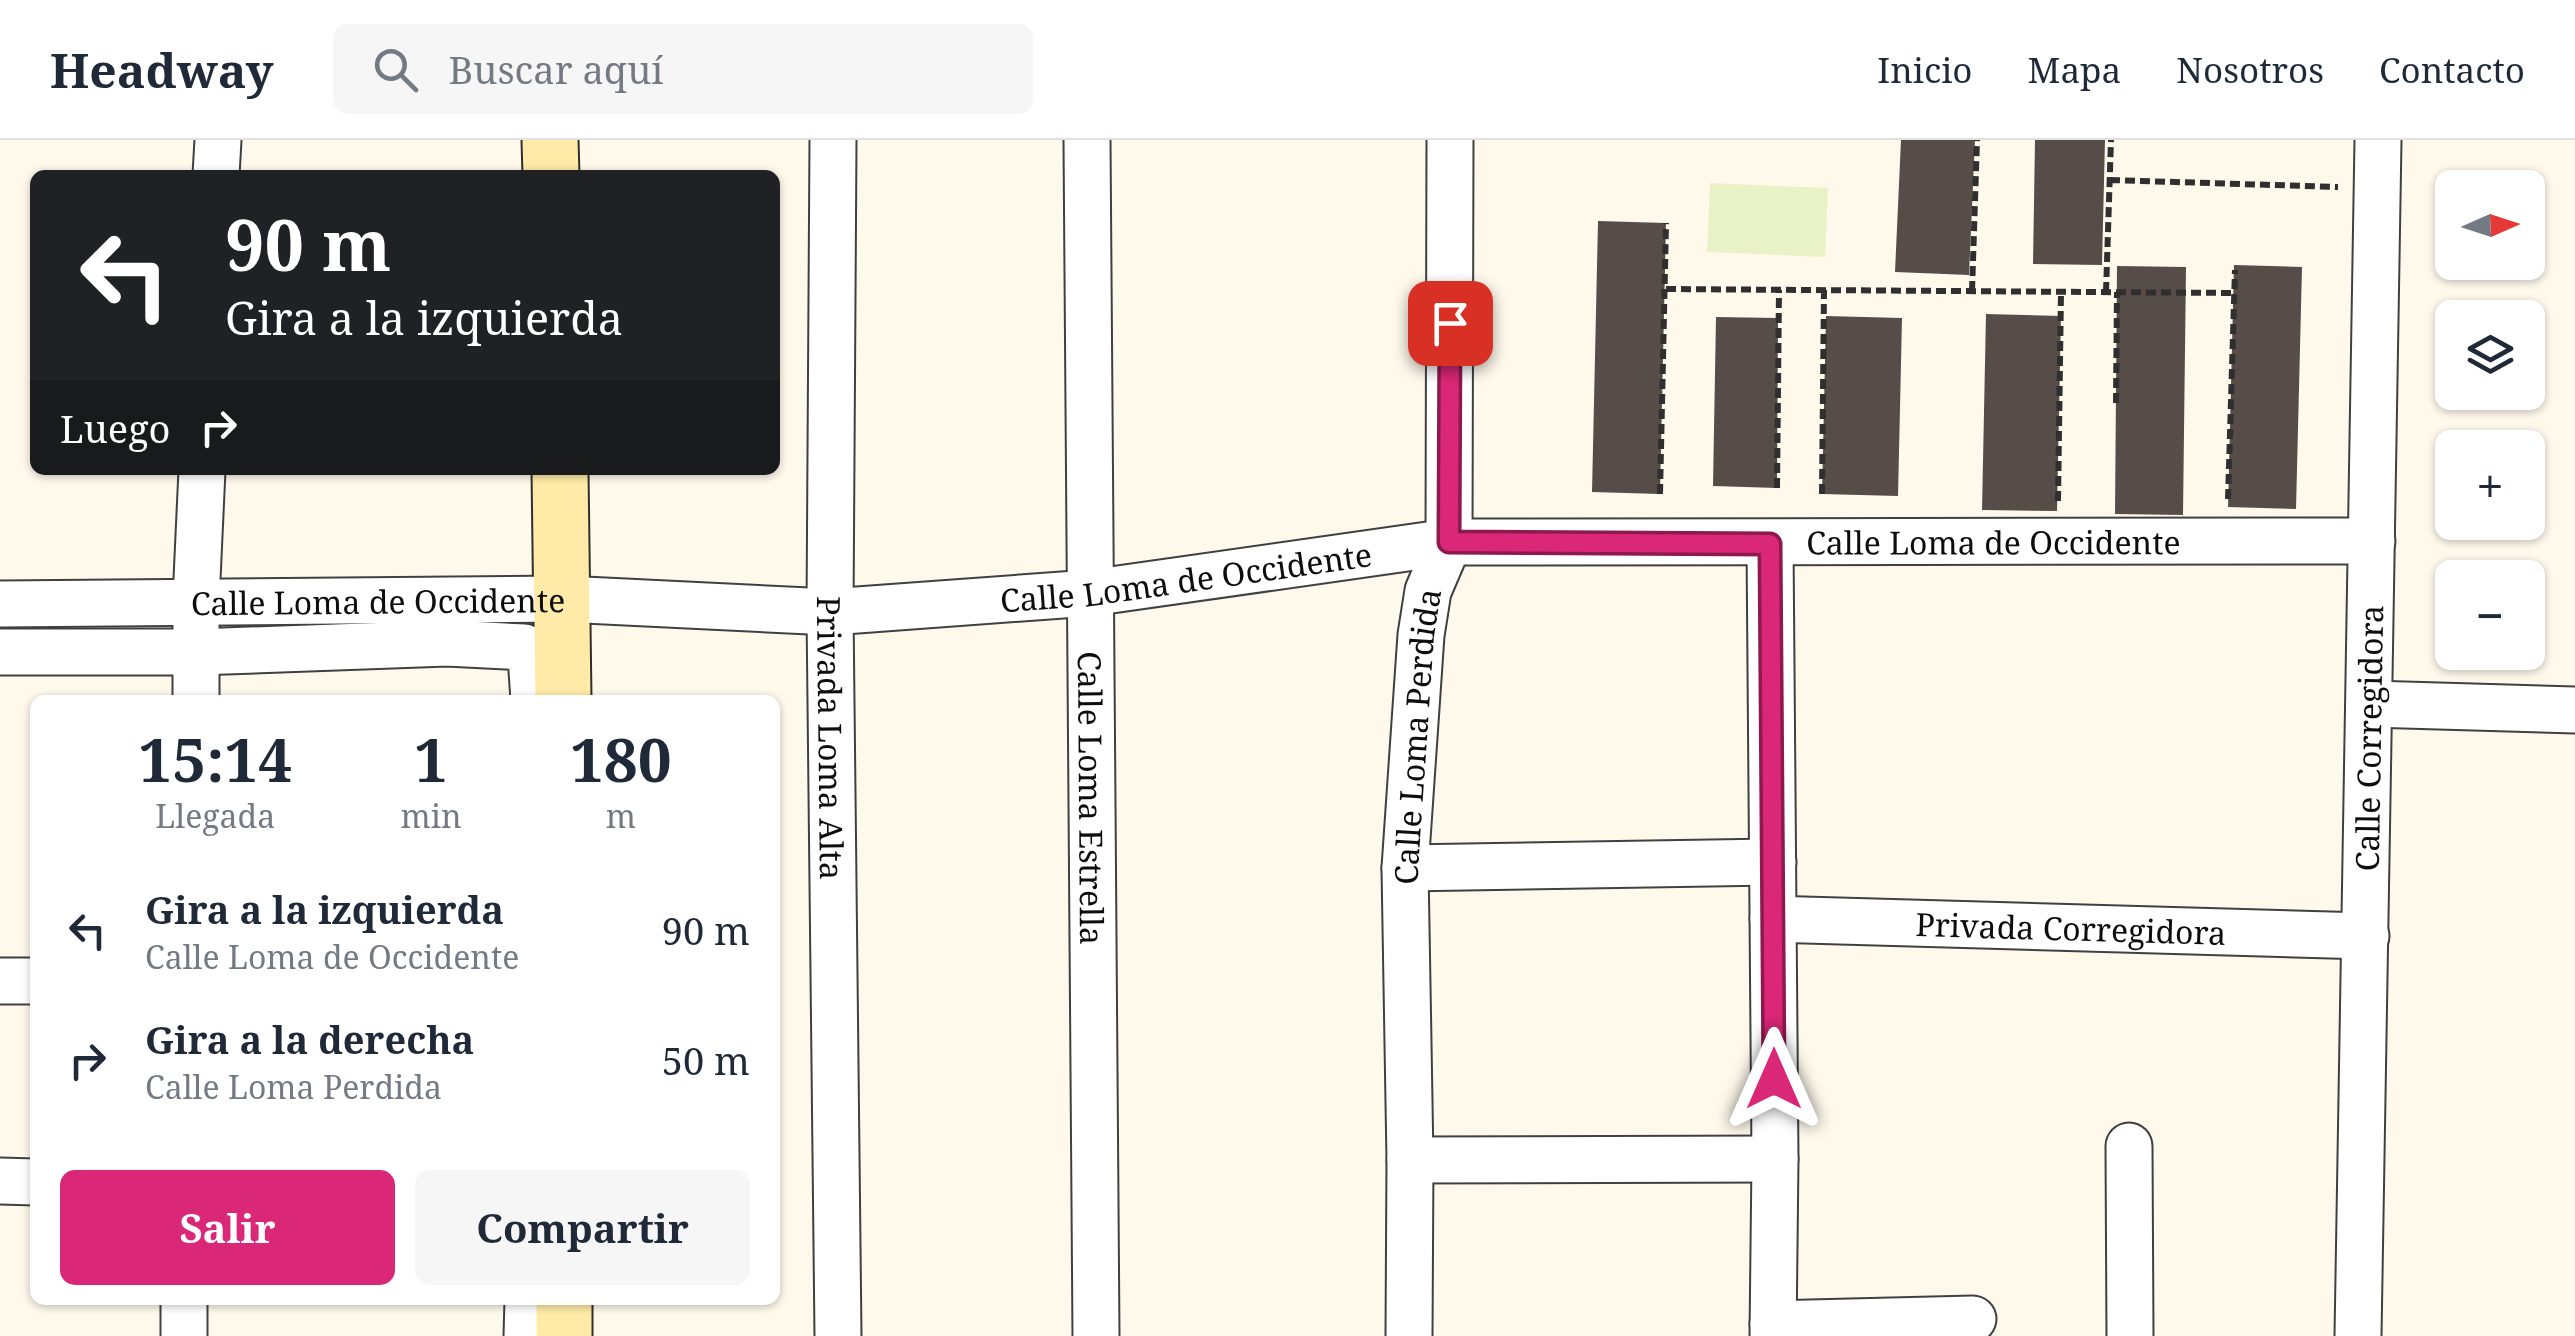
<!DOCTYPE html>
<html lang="es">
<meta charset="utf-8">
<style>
body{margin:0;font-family:"Noto Serif",serif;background:#f6f6f7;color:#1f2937;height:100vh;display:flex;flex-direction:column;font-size:38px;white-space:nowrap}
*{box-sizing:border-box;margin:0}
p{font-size:32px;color:#747a83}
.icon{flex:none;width:55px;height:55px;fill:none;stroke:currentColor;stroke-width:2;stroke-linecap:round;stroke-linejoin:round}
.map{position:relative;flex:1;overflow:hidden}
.sheet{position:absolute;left:30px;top:555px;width:750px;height:610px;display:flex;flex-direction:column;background:#fff;border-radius:15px;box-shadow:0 2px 8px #0004}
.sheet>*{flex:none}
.banner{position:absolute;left:30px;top:30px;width:750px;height:305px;border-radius:15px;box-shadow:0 2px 8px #0004;background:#202124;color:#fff;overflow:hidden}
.needle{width:65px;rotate:87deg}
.fabs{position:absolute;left:2435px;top:30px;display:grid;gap:20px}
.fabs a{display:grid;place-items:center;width:110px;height:110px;border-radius:15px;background:#fff;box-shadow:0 2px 8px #0004;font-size:50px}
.pin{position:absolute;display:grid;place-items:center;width:85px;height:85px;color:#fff;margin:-42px;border-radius:20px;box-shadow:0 5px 15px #0006}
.me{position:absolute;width:110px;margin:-55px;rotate:0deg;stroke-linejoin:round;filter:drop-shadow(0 0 8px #0008)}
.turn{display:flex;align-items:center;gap:35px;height:210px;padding:0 30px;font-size:45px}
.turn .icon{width:130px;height:130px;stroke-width:2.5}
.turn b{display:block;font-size:70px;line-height:85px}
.then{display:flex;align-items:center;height:95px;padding:0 30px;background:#0003;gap:20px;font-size:38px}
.eta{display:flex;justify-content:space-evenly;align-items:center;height:170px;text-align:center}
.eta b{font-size:60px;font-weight:700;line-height:70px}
.primary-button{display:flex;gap:20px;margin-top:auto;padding:20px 30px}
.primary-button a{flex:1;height:115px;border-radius:15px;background:#db2777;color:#fff;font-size:40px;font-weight:700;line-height:115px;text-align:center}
.primary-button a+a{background:#f6f6f7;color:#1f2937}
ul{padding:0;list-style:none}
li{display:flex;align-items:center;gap:30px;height:130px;padding:0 30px}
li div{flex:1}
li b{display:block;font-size:38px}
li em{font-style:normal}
header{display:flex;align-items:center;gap:60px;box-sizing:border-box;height:140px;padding:0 50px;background:#fff;border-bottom:2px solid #e0e1e3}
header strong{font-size:48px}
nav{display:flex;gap:55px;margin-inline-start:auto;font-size:35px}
.search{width:700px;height:90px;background:#f6f6f7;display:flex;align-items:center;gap:25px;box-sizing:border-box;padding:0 35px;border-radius:15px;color:#747a83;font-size:38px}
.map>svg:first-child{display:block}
</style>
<header>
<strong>Headway</strong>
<div class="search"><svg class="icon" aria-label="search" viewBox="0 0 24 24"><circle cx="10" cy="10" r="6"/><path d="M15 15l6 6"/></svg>Buscar aquí</div>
<nav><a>Inicio</a><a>Mapa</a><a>Nosotros</a><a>Contacto</a></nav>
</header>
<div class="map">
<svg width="2575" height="1196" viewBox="0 0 2575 1196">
<rect width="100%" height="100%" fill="#fff9ec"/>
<path fill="#e8f2c6" d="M1710 43 1828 48 1825 117 1707 112Z"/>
<path fill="#564c48" d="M1901 0H1975L1969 135 1895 132Z
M2035 0H2105L2102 125 2033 124Z
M1598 81 1666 83 1660 354 1592 352Z
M2234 125 2302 127 2296 369 2228 367Z
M2117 126 2186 127 2183 375 2115 374Z
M1986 174 2061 176 2057 371 1982 370Z
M1826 176 1902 178 1898 356 1822 354Z
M1716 177 1778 178 1777 348 1713 346Z"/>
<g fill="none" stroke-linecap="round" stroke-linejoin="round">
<g stroke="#404040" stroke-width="49">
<g id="street">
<path id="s1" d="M833 0 830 472 838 1196"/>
<path id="s2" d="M1087 0 1096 1196"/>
<path d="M216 35 218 0"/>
<path d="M1770 404 1775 1019 1773 1196"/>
<path id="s3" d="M0 464 564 459 830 472 1090 453 1449 402 2372 401"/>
<path d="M0 512H197L447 503 524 507 531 516 534 560"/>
<path d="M196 560V461L202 330"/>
<path d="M2370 564 2575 570"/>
<path d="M1405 728 1773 722"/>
<path id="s4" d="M1773 779 2366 796"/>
<path d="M0 841H35"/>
<path d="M2129 1006 2130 1196"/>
<path d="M1410 1020 1775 1019"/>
<path d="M0 1041 35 1042"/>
<path d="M184 1160V1196"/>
<path d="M1773 1184 1973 1179"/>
<path d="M527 1196 528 1160"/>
<path id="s5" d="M1409 1196 1410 1020 1405 728 1421 495 1428 451 1449 402 1450 0"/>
<path id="s6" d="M2358 1196 2378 0"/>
</g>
</g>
<g stroke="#2f2f2f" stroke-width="59">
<path id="secondary" d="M550 0 551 35
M560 330 563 560
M564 1160V1196"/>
</g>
<path stroke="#2f2f2f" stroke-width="6" stroke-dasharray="10 5" stroke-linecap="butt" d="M2110 40 2338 47
M1666 149 2234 153
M1972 151 1977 0
M2106 152 2111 0
M2116 263 2117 152
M1777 348 1779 150
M1660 354 1666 83
M1822 354 1824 150
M2228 359 2235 130
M2058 361 2061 152"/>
<use href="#street" stroke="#fff" stroke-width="45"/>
<use href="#secondary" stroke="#ffeba7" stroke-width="55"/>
</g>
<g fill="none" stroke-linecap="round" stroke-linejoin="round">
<g stroke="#8e194d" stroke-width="25">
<path id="route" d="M1450 183 1449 402 1770 404 1774 939"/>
</g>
<use href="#route" stroke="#db2777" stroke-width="18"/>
</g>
<g text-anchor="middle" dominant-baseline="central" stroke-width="10" stroke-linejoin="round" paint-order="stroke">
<g font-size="32" fill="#0d0d0d" stroke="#fff">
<text stroke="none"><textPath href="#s3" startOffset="1998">Calle Loma de Occidente</textPath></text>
<text stroke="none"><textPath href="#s3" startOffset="1188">Calle Loma de Occidente</textPath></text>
<text stroke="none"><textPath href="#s3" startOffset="378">Calle Loma de Occidente</textPath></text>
<text stroke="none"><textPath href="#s5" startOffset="600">Calle Loma Perdida</textPath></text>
<text stroke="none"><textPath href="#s1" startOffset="598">Privada Loma Alta</textPath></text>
<text stroke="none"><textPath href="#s6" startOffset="598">Calle Corregidora</textPath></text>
<text stroke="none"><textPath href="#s2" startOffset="658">Calle Loma Estrella</textPath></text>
<text stroke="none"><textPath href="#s4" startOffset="298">Privada Corregidora</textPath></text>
</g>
</g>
</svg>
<div class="fabs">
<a><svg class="needle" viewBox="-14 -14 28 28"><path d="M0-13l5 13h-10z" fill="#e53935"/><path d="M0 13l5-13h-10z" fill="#747a83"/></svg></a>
<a><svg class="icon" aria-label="layers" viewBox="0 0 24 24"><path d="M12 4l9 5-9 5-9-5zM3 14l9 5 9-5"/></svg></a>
<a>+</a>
<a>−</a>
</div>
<div class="pin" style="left:1450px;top:183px;background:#d93025"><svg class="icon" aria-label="arrive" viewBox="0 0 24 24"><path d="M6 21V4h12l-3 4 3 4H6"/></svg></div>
<svg class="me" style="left:1774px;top:939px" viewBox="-20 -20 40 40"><path d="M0-17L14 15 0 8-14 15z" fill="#db2777" stroke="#fff" stroke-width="4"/></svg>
<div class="banner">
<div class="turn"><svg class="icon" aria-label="left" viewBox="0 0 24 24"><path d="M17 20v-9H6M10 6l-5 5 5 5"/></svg><div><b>90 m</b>Gira a la izquierda</div></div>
<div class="then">Luego<svg class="icon" aria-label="right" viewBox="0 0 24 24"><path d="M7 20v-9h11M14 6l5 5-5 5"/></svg></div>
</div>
<section class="sheet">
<div class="eta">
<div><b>15:14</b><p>Llegada</p></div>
<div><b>1</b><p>min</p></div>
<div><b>180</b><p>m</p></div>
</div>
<ul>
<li><svg class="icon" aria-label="left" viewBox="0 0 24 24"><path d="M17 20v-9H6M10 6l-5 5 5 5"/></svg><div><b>Gira a la izquierda</b><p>Calle Loma de Occidente</p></div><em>90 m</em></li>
<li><svg class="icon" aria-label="right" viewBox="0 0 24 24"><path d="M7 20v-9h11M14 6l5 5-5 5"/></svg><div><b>Gira a la derecha</b><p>Calle Loma Perdida</p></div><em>50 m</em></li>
</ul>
<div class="primary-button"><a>Salir</a><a>Compartir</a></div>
</section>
</div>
